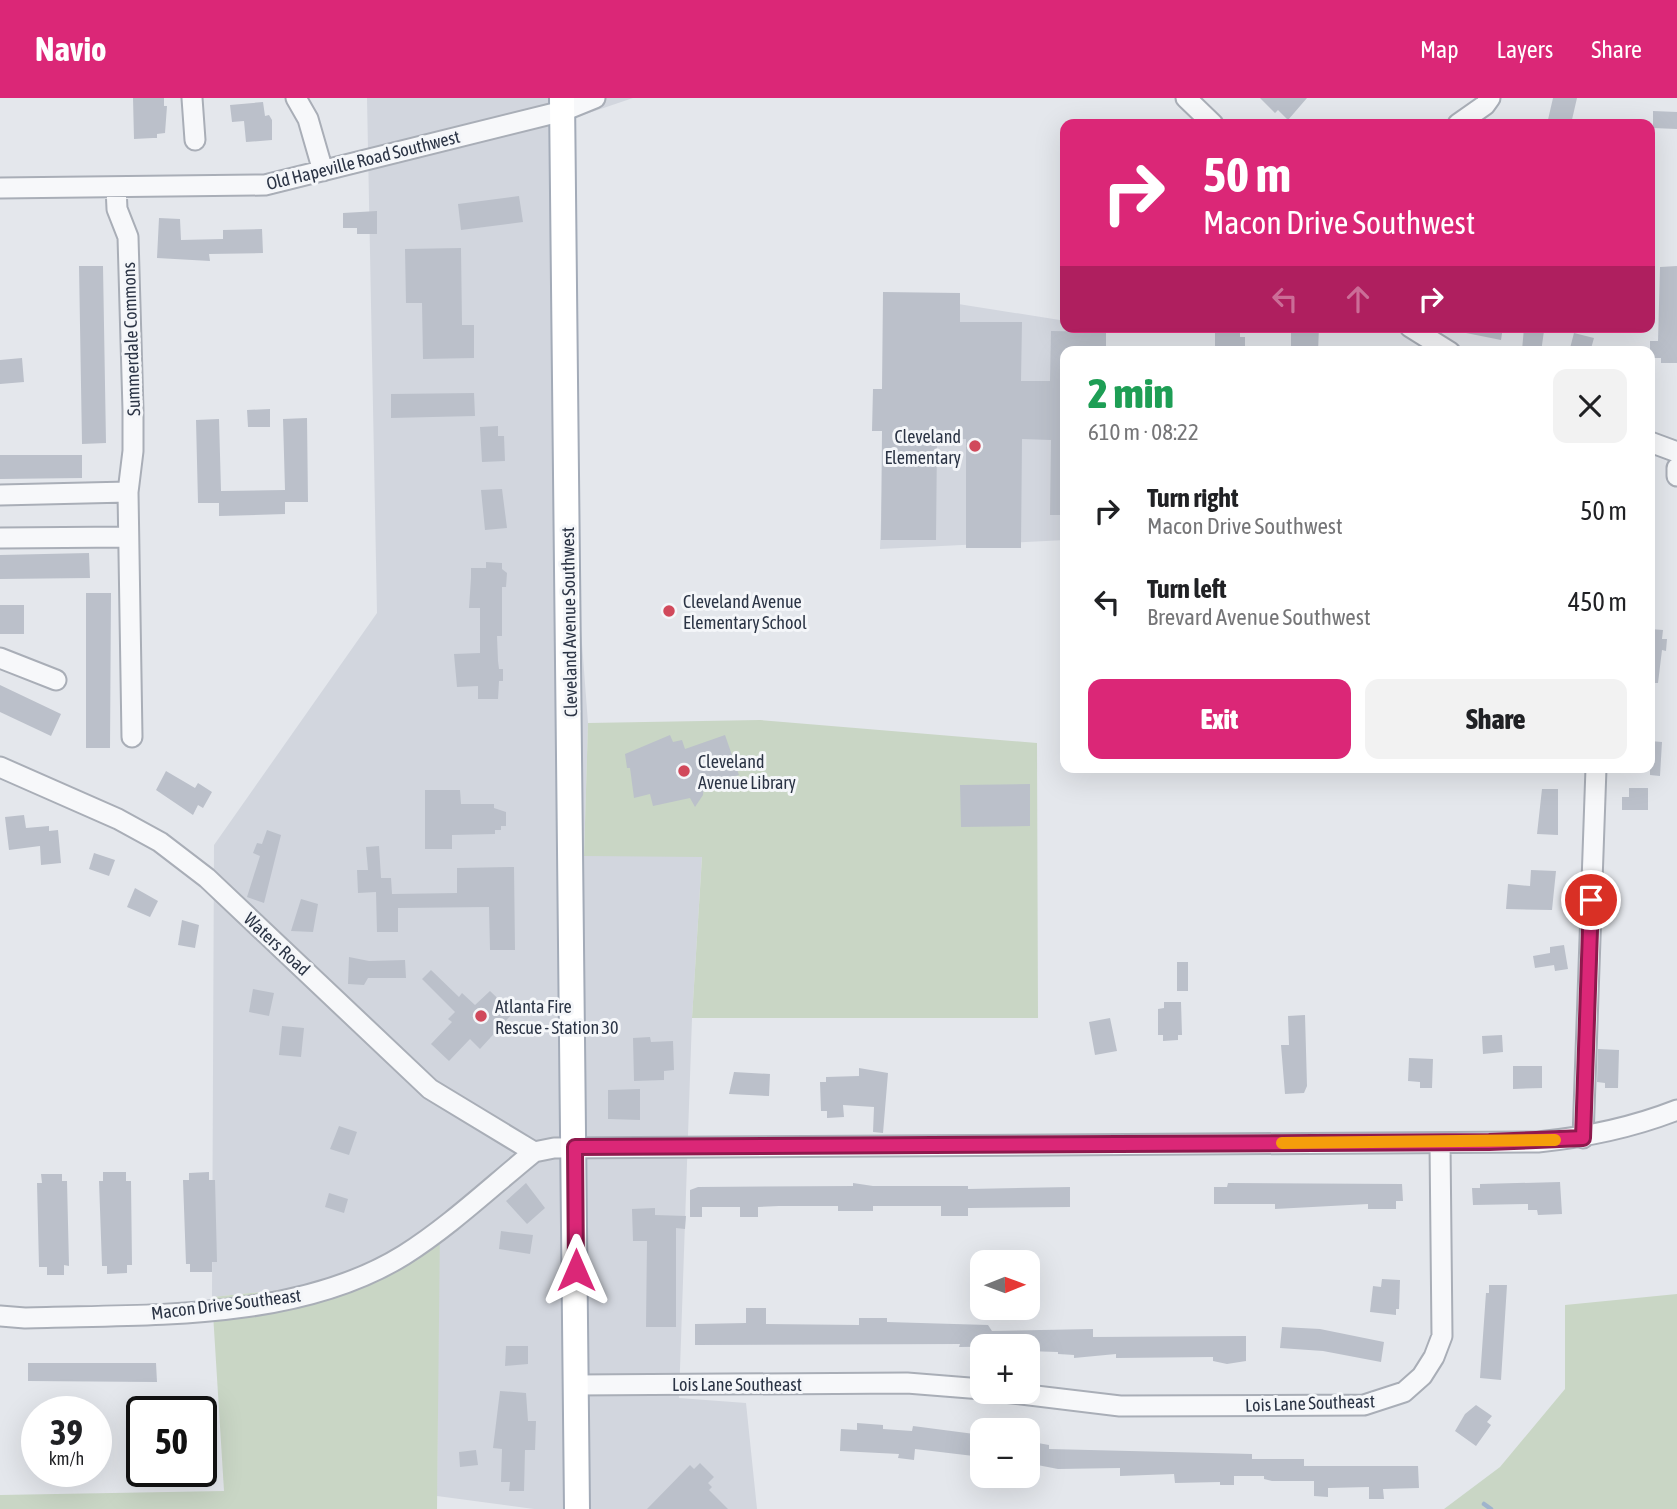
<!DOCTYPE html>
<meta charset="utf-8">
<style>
body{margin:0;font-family:"Asap Condensed",sans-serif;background:#f2f2f2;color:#202124;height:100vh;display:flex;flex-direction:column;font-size:26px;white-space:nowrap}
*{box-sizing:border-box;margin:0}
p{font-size:23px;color:#757577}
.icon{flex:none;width:38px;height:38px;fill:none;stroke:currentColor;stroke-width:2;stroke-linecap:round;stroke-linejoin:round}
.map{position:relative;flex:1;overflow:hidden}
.details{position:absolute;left:1060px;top:248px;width:595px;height:427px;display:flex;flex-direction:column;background:#fff;border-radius:14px;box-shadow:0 7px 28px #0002}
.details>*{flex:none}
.hud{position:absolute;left:1060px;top:21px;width:595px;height:214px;border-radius:14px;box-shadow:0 7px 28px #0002;background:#db2777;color:#fff;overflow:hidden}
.needle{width:46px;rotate:89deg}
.fabs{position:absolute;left:970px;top:1152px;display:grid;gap:14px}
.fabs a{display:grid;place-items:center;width:70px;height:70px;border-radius:14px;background:#fff;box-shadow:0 7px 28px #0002;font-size:35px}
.speed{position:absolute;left:21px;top:1298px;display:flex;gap:14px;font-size:35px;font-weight:700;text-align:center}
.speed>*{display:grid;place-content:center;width:91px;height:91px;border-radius:50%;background:#fff;box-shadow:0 7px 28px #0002;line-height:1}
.speed small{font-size:18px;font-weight:400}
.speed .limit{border:4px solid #111;border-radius:10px;background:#fff;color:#111}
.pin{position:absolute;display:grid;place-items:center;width:60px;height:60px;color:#fff;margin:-30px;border:4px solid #fff;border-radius:50%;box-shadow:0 2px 7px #0007}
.me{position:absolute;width:77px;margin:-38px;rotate:0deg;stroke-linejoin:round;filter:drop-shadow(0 0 5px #0008)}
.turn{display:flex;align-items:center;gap:24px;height:147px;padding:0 28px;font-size:32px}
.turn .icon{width:91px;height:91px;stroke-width:2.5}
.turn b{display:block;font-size:49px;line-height:60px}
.lanes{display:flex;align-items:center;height:66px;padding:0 28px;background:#0003;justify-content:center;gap:35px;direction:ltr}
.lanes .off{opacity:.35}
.round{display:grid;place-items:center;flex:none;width:74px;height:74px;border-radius:14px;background:#f2f2f2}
.summary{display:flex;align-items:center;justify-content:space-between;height:119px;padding:0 28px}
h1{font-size:42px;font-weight:800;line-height:52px;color:#1e9e55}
.button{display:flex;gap:14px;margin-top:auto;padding:14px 28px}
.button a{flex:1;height:80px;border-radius:14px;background:#db2777;color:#fff;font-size:28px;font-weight:800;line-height:80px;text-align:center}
.button a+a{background:#f2f2f2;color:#202124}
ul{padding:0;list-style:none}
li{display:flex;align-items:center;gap:21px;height:91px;padding:0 28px}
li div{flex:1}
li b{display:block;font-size:26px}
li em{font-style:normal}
header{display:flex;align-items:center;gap:42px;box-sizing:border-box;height:98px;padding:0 35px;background:#db2777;color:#fff}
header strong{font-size:33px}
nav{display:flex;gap:38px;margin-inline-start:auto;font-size:24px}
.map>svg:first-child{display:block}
</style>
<header>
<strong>Navio</strong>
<nav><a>Map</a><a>Layers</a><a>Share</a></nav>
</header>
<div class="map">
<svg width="1677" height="1411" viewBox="0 0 1677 1411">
<rect width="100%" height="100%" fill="#e4e7ec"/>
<path fill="#d2d6de" d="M367 0H633L571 21 573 427 588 625 584 758H702L692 920 679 1300 746 1305 757 1411H534L437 1398 439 1126 331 1187 212 1199 214 747 377 515Z
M889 195 1066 223V229H1103V254H1066V442L880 451Z"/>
<path fill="#c9d6c5" d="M760 622 1037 645 1038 920H692L702 759 584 758 588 625Z
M440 1126 437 1411H0V1397L224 1393 212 1199 331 1187Z
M1677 1196V1411H1444L1500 1369 1565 1291V1207Z"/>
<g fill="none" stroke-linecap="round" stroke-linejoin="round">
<path stroke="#9fb4cc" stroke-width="4.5" d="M1484 1406 1491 1411"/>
</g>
<path fill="#bbc0ca" d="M133 0H164V8H167L165 35 157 36V40H153L134 41Z
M1260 0H1307L1288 22 1278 12 1275 15Z
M1553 0H1577L1571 26H1547Z
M263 4 265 18 269 17 272 22V42L246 44 244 23 232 24 230 7Z
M1653 13 1677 14V31L1653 30Z
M519 98 523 124 461 132 458 106Z
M377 113V136H357V130H343V115Z
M159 120 180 121 181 142 223 141V132L262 131 263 155 209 156 210 163 157 160Z
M461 150 462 227H474V260L423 261 422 205H406L405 151Z
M79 168H103L106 345 82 346Z
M1677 168V265H1661V260H1650V243H1658L1660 169Z
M883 194 960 195V224H1022L1021 283H1050L1051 233 1106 234V254H1066V417H1050L1051 342 1022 341 1021 450H966V341H937L936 442H881L882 333H872L873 291H882Z
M1215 229H1240V239H1245V254H1215Z
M1291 229H1319L1318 254H1291Z
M1467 229H1503L1501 242 1466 235Z
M1524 230 1544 233 1541 254 1522 252Z
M1574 235 1594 240 1590 254H1569Z
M22 260 24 284 0 286V262Z
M474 295 475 318 391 320V296Z
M270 311V329H248L247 312Z
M307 320 308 404H285V416L219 418V405H198L196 322 219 321 221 393 285 392 283 321Z
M498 328V338H504L505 363 482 364 480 329Z
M0 357H82V380L0 381Z
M502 391 507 430 485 432 481 392Z
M89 455 90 480 0 481V457Z
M486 464 502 465V471L507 475 506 489H502V538H497L498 563 499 571H503V583H499L498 601H478V588L457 589 454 556 480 555V510H469L471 480V470H486Z
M86 495H111L110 650H86Z
M0 507H24V536H0Z
M1650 531 1663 532 1662 541H1667L1666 553 1662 552 1658 585H1650Z
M0 587 61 616 51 638 0 614Z
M670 637 673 644 682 642 685 651 725 637 739 677 704 686 703 697 695 709 690 700 653 708 650 696 634 700 630 670H627L625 656Z
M1650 643 1662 644 1660 678 1650 677Z
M166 673 195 690 198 685 212 694 203 710 198 707 193 717 156 692Z
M1030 686V728L961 729 960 687Z
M1629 690H1648V712H1622V699H1629Z
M1542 691H1558V737L1537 736Z
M425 692H460L461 706H494V710L506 714V728H501V732H495V736L452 737V751H425Z
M24 717 26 730 49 728V733L58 732 61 765 41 767 40 748 9 752 5 719Z
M267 732 281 737 264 805 247 799 260 758 253 755 257 745 262 746Z
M379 748 381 780H391L392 796 457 795V770L514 769 515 852H490L489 809 398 810V834H377L376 794 358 795 357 772H368L366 749Z
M94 755 115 762 109 778 89 771Z
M1531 772 1556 773 1552 812 1506 811 1508 786 1530 788Z
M135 790 158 803 150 819 127 809Z
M301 801 318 806 313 834 291 833Z
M182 822 199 827 195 850 178 847Z
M1564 847 1568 871 1555 873 1554 867 1535 870 1533 858 1550 855V849Z
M349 859 369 863 405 862 406 880H368L364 887 348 886Z
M1177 864H1188V893H1177Z
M431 872 459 899 462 895 475 907 490 893 513 915 480 951 470 941 449 963 431 946 452 924 448 921 455 914 422 881Z
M253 891 274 895 269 918 249 914Z
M1164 904H1181L1182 937H1178V942L1163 943V937H1158V911L1164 910Z
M1305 917 1307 988 1304 995 1285 996 1281 947H1289L1288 918Z
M1110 920 1117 953 1095 957 1089 924Z
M282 928 304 930 301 959 279 957Z
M1502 937 1503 954 1483 956 1482 938Z
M650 939 651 944 673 943 674 972 664 973V982L634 983 633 940Z
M1598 951 1619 952 1618 990H1605V985L1597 984Z
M1409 960 1433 961 1432 990H1420V984L1408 983Z
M1513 968H1542V990L1513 991Z
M859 970 888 975 883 1035 873 1034 874 1009 843 1007 844 1019 827 1020V1013H821L820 984H826V979L859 978Z
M734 974 770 976 769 998 729 996Z
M640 991V1022L608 1021V992Z
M339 1028 357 1034 349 1057 330 1051Z
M103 1074H126V1083H131L132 1167H127V1175L107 1176V1168H102L99 1083H103Z
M209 1074V1082H215L217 1164H212V1174H190V1166H186L183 1082H189V1075Z
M41 1076H62V1083H67L69 1168 64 1167V1177H47V1169H39L37 1085H42Z
M1560 1084 1562 1116 1538 1117 1537 1112H1528V1106L1473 1107 1472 1090H1480V1086Z
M526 1085 545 1110 527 1126 506 1103Z
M853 1085 873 1088H968V1091L1070 1089V1109L968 1110V1118H941V1108H873V1113H838V1108H779L758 1109V1119H740V1109H702V1119H690V1092L698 1089 853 1088Z
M1228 1085 1402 1086 1403 1103H1396V1111H1368V1106L1275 1111V1106H1214V1089H1227Z
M329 1095 348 1101 344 1115 325 1109Z
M655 1110V1117L686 1118 685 1131 676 1130V1229H646L647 1143H633L632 1111Z
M501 1133 533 1137 530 1156 499 1151Z
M1382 1181 1400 1182 1399 1211H1396V1217L1370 1214 1373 1188 1381 1189Z
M1489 1187H1507L1501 1282 1480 1280 1486 1195H1489Z
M746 1210H766V1226L859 1227V1220H887V1224L988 1227 992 1233 1093 1231V1239L1246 1238V1263L1227 1266 1213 1263V1259L1116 1260V1256L1074 1260V1257L1058 1256V1254L1027 1253V1248L959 1249 960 1246 695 1247V1226L746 1225Z
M1282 1229 1320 1231 1384 1244 1381 1264 1323 1253 1280 1250Z
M506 1248H528V1266L505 1268Z
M28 1265H156L157 1284 28 1283Z
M500 1293 526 1295 528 1323H536L535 1352H525L524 1393H509L510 1384H501L502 1351 493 1350Z
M1476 1307 1492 1318 1487 1324 1491 1327 1476 1348 1455 1333 1465 1316Z
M857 1325 883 1327V1331L912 1333 913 1328 982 1337V1359L915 1351 914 1362 898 1360 899 1356 840 1353 841 1331 857 1332Z
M1027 1343 1049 1347V1351L1252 1356V1361H1304V1368H1418L1419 1390 1383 1391 1384 1401H1369V1389L1328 1390V1399L1314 1398V1383H1272L1264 1381V1378H1234V1387H1220V1384L1175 1385 1174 1376 1120 1378V1370L1058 1371 1027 1365Z
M476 1352 478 1367 460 1369 459 1354Z
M700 1365 714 1379 708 1385 712 1389 709 1392 728 1411H647L690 1367 694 1371Z"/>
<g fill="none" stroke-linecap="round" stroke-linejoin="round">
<g stroke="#a9aeb7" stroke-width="23">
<path id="minor" d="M192 0 195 42
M296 0 308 21 323 73
M1186 0 1213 26
M1458 26 1485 7 1490 0
M116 89 117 111 128 139 133 312V353L128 394 132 639
M0 90 265 87 563 13 595 0
M1410 229 1450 254
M1650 344 1677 354
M1677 370V378
M0 397 128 394
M0 440 128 439
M0 560 56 582
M0 669 118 721 160 744 207 780 430 991 534 1054
M1583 1040 1596 670
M0 1218 25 1220C147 1216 296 1224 404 1157 450 1128 492 1088 534 1054L554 1050 1538 1044C1588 1039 1631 1030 1677 1012
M576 1287 907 1285 982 1291
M995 1293 1120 1308 1364 1307 1404 1294 1422 1278 1434 1259 1442 1238 1440 1045"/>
</g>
<g stroke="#a3abb8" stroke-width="28">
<path id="major" d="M562 0 577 1411"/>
</g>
<use href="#minor" stroke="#f7f8fa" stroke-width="19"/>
<use href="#major" stroke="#fff" stroke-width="24"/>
</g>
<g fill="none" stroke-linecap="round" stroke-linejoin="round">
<g stroke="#8e194d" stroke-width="18">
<path id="route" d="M576 1172 575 1049 1489 1044 1583 1040 1591 802"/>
</g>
<use href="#route" stroke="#db2777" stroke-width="12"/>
<path stroke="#f59e0b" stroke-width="12" d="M1282 1045 1555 1042"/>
</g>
<g fill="#d1495b" stroke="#f4f6f9" stroke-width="2.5">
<circle cx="975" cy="348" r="7"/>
<circle cx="669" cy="513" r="7"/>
<circle cx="684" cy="673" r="7"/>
<circle cx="481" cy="918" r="7"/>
</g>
<g text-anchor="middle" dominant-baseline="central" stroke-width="6" stroke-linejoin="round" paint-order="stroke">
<g font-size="18" fill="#2b3445" stroke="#f4f6f9">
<text transform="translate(363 62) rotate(-14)">Old Hapeville Road Southwest</text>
<text transform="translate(131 241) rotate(-92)">Summerdale Commons</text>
<text transform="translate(569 524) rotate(-91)">Cleveland Avenue Southwest</text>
<text transform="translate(277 846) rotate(43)">Waters Road</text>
<text transform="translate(226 1206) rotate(-7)">Macon Drive Southeast</text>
<text x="737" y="1286">Lois Lane Southeast</text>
<text transform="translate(1310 1305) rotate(-2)">Lois Lane Southeast</text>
</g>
<g font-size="18" fill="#2b3445" stroke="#f4f6f9" text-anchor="start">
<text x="961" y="338" text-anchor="end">Cleveland<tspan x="961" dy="21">Elementary</tspan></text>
<text x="683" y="503">Cleveland Avenue<tspan x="683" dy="21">Elementary School</tspan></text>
<text x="698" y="663">Cleveland<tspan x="698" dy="21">Avenue Library</tspan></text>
<text x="495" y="908">Atlanta Fire<tspan x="495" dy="21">Rescue - Station 30</tspan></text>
</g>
</g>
</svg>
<div class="fabs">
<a><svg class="needle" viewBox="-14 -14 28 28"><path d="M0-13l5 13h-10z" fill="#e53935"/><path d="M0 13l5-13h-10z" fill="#757577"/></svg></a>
<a>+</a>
<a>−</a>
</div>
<div class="speed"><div>39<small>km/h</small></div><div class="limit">50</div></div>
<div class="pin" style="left:1591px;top:802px;background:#d93025"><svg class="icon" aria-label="arrive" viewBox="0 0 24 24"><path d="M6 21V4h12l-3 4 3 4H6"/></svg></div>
<svg class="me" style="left:576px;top:1172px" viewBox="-20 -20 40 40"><path d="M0-17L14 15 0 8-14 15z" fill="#db2777" stroke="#fff" stroke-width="4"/></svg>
<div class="hud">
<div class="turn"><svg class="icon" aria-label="right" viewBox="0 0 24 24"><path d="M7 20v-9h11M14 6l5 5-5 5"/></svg><div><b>50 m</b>Macon Drive Southwest</div></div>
<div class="lanes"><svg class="icon off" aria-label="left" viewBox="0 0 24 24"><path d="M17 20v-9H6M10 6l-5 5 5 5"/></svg><svg class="icon off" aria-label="ahead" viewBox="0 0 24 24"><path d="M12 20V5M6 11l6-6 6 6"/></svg><svg class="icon" aria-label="right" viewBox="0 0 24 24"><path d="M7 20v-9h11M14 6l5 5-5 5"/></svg></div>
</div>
<section class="details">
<div class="summary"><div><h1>2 min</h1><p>610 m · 08:22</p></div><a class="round"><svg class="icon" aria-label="close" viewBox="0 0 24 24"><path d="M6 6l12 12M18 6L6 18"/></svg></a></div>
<ul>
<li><svg class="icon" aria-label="right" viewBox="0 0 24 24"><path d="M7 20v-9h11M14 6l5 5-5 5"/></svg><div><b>Turn right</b><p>Macon Drive Southwest</p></div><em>50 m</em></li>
<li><svg class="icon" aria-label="left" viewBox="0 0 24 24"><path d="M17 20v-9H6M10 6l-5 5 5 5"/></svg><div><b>Turn left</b><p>Brevard Avenue Southwest</p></div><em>450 m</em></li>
</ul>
<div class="button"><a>Exit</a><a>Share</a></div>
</section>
</div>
